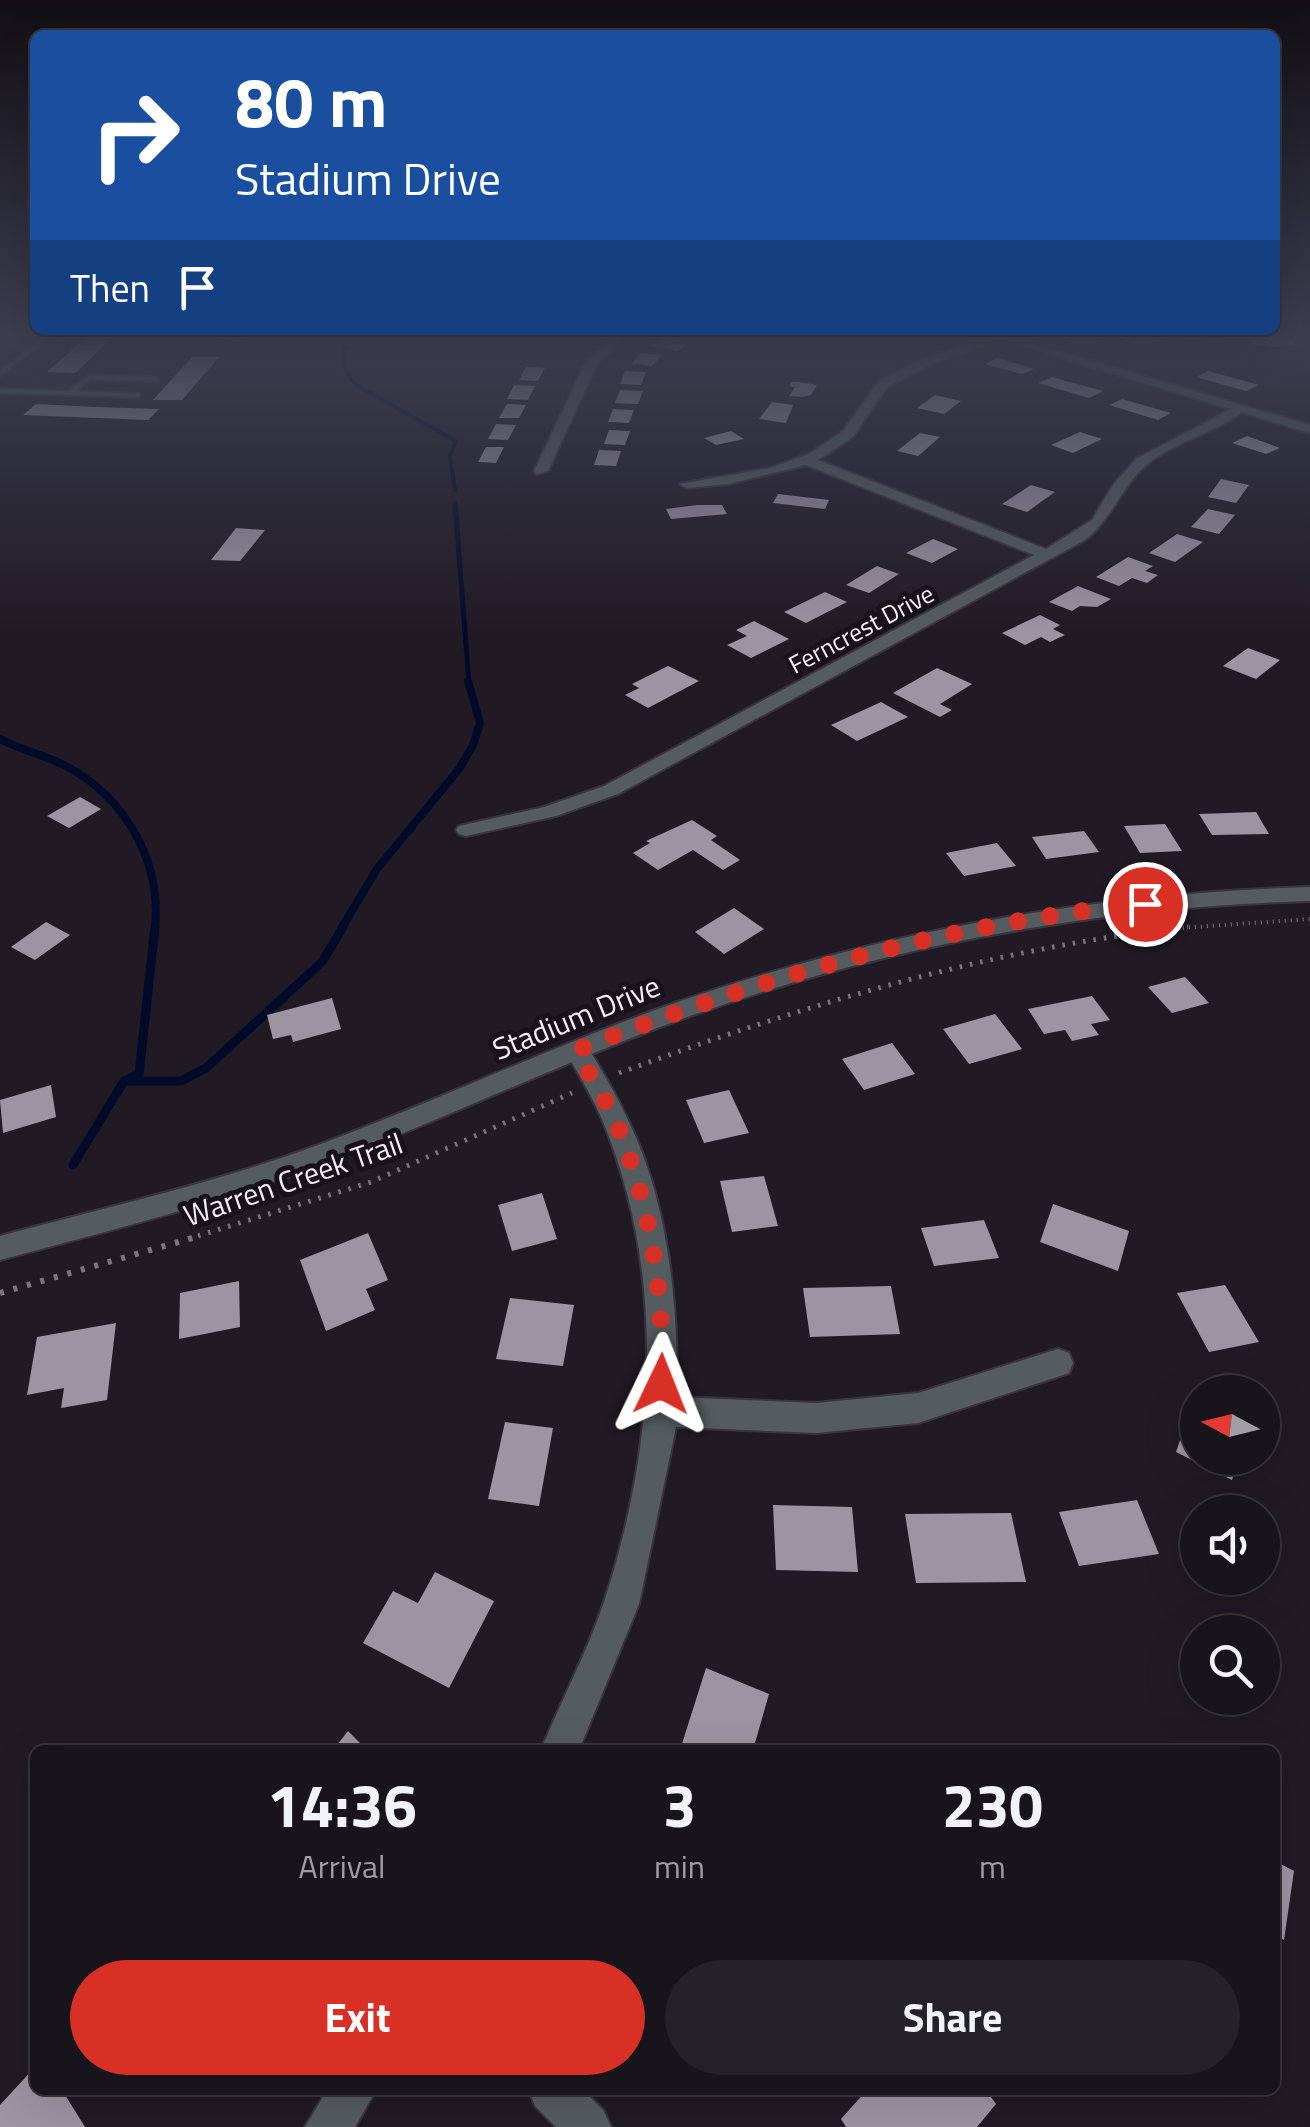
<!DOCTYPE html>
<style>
body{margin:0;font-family:"Titillium Web",sans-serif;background:#252128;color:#f1f3f6;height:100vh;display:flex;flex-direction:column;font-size:38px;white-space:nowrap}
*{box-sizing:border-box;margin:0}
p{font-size:32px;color:#9f9ea3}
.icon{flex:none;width:55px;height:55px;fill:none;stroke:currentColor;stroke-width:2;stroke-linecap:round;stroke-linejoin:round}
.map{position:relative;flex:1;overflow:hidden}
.side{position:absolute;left:30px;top:1745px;width:1250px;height:350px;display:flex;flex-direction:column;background:#18141b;border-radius:15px;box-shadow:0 10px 40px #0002,0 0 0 2px #36333a}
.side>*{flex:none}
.banner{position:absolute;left:30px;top:30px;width:1250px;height:305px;border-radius:15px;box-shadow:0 10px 40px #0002,0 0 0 2px #36333a;background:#1a4fa0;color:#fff;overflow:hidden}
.needle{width:65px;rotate:277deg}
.controls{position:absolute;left:1180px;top:1375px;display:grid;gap:20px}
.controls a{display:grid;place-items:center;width:100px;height:100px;border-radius:50%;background:#18141b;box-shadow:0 10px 40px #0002,0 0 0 2px #36333a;font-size:50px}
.pin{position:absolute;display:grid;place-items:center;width:85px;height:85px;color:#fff;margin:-42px;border:5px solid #fff;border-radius:50%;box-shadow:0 2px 10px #0007}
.me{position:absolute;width:110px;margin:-55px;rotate:2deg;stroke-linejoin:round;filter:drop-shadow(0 0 8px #0008)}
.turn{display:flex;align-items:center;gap:35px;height:210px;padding:0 40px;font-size:45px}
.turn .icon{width:130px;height:130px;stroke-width:2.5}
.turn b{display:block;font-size:70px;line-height:85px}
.then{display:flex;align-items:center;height:95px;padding:0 40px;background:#0003;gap:20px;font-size:38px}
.eta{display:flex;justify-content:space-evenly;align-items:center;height:170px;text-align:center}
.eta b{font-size:60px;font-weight:700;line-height:70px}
.button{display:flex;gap:20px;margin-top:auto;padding:20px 40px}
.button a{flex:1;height:115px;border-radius:60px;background:#d93025;color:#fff;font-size:40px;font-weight:700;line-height:115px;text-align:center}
.button a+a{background:#252128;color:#f1f3f6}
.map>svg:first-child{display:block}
</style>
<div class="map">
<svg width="1310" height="2127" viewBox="0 0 1310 2127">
<rect width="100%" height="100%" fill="#201a24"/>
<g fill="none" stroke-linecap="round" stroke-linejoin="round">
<path stroke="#010b29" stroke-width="4" d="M348 336C340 357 341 368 356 385L456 441 450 456 455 490"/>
<path stroke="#010b29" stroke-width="5" d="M455 503 469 684"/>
<path stroke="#010b29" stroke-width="8" d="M0 739C21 750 45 755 66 766 126 798 162 862 155 929
M341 929 377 869 459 769 473 745 480 723 468 681"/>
<path stroke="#010b29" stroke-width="9" d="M124 1081H181L206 1068 322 962 343 927
M73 1165 124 1081 139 1074 155 927"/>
</g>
<path fill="#9c94a2" d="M88 336H115L75 373 47 372Z
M1095 336 1110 342 1073 345 1064 338Z
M1122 336H1164L1169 342 1141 345 1126 342Z
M1183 336H1228L1233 343 1186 341Z
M1245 336 1291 338 1296 345 1273 347 1249 343Z
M662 338 681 341 677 343 686 345 678 351 650 346Z
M641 353 662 355 652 366 631 364Z
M192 357H219L182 400H153Z
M997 358 1035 369 1022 374 985 364Z
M526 367 545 368 538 381 519 380Z
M625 371 646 372 641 385 620 384Z
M1208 371 1259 385 1246 391 1196 377Z
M1052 377 1103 391 1089 398 1038 383Z
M792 382H799L817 385 811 395 802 397 789 396 795 387 789 386Z
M514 385 535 386 528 400 507 399Z
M620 390 643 391 638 404 615 403Z
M935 395 961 401 944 414 917 408Z
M1122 399 1171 413 1158 420 1109 405Z
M772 402 793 405 786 423 759 419Z
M36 404 96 407 159 409 148 420 23 415Z
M507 404 526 405 519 418H499Z
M613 409 634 410 629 423 608 422Z
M496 424 516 425 508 440 488 439Z
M609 430 630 431 625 445 604 444Z
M731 431 744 439 716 445 704 438Z
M1080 432 1102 439 1073 453 1051 445Z
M920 433 940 437 918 456 897 451Z
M1247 436 1280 448 1266 454 1232 443Z
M486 447H504L496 463 478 462Z
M599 450 621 451 616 466 594 465Z
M1221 479 1249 485 1236 503 1208 497Z
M1031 485 1055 492 1027 512 1002 504Z
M778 494 829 500 825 509 773 503Z
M697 505H722L727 514 671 519 666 509Z
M1208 509 1235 515 1219 534 1191 527Z
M236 528 265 530 240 561 211 560Z
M1177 534 1203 542 1175 562 1149 553Z
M933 539 958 549 932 563 906 553Z
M1128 557 1153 566 1145 571 1158 575 1147 583 1132 578 1119 586 1096 577Z
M877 566 899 574 869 593 846 585Z
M1078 586 1111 599 1097 607 1080 606 1072 611 1049 602Z
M825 592 847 602 806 623 784 612Z
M1040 615 1060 625 1053 629 1065 635 1050 642 1041 637 1025 645 1002 633Z
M754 621 789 639 751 658 727 645 747 636 736 630Z
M1248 648 1280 660 1256 679 1223 666Z
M668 666 699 681 648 708 625 695 639 688 632 684Z
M937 668 972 684 940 704 952 710 940 717 893 693Z
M881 702 908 717 857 741 831 725Z
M80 797 101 809 69 828 47 816Z
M1256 812 1269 834 1212 835 1199 814Z
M692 820 717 836 711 840 740 860 723 870 693 850 658 870 633 853 650 843 646 841Z
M1165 824 1182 851 1140 853 1124 826Z
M1084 831 1099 852 1046 859 1032 837Z
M997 843 1016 866 964 876 946 853Z
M734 908 764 929 724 954 695 932Z
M46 922 70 935 35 960 11 947Z
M1185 977 1209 1003 1172 1013 1148 987Z
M1092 996 1110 1020 1091 1024 1099 1035 1072 1041 1065 1030 1044 1034 1028 1009Z
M332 998 341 1029 293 1042 291 1035 273 1039 267 1015Z
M995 1014 1022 1049 969 1064 943 1029Z
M892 1043 915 1074 864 1090 842 1059Z
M51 1085 56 1117 3 1133 0 1100Z
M729 1090 749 1133 704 1143 686 1100Z
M764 1176 778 1226 732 1232 720 1181Z
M542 1193 557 1239 512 1251 498 1205Z
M1053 1204 1129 1231 1118 1271 1040 1242Z
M984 1220 999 1258 934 1266 921 1228Z
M368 1233 388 1280 366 1289 375 1310 326 1331 300 1260Z
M239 1281 240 1327 179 1339 180 1293Z
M1225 1285 1259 1342 1209 1352 1177 1293Z
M891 1286 900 1334 810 1337 803 1288Z
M510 1298 574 1305 563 1366 496 1359Z
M116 1323 107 1400 61 1408 64 1388 27 1395 37 1337Z
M1197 1390 1198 1458H1239L1232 1480 1176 1452Z
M505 1422 553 1428 539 1506 488 1499Z
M1137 1500 1159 1554 1079 1566 1059 1512Z
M773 1505 852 1507 858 1572 776 1570Z
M1011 1513 1026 1582 916 1583 905 1514Z
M435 1572 494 1601 449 1688 363 1643 393 1591 418 1603Z
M706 1668 769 1694 753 1750H680Z
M348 1731 367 1750H333Z
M1275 1861 1294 1871 1284 1940 1275 1935Z
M35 2067V2090H62L85 2127H0V2105Z
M867 2090H986L996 2104 977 2127H846L841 2119Z"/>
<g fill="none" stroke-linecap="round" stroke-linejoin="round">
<g stroke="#39343d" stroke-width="4">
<path id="service" d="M45 336H52L0 376V371Z
M212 336H223L241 341 238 343Z
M89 375 156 377 159 379 156 381 90 379 76 391 140 394 138 397 0 393V389L69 391Z"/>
</g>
<g stroke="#39343d" stroke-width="4">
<path id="minor" d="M614 336H626L597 364 548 471 536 474 534 471 586 362Z
M993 336H1011L931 364 887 387 853 437 818 460 1046 549 1092 520 1113 485 1136 459 1237 406 1247 409C1217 433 1173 441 1144 467 1120 489 1111 520 1085 540L618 794 556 816 466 836 459 834 456 830 459 826 544 807 604 786 1034 555 806 465 729 484 687 488 680 484 770 468 809 454 843 431 879 381 923 359Z
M577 1041 586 1044C600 1068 615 1092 627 1118 669 1203 678 1304 677 1397L816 1403 918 1393 1058 1349 1069 1353 1073 1363 1069 1373 918 1423 816 1433 676 1427 639 1604 579 1750H541C561 1701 587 1653 604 1602 655 1446 667 1280 604 1124 594 1099 578 1074 565 1050L568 1044Z
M327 2090H376L355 2127H305Z
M529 2090H583L604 2111 611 2127H556L535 2106Z"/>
</g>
<g stroke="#39343d" stroke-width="4">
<path id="tertiary" d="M989 336H1006L1310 425V433Z
M1310 887V901C1096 907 891 945 690 1016 564 1061 444 1120 319 1166 215 1204 107 1231 0 1260V1236C100 1209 201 1186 299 1152 425 1107 546 1048 672 1004 880 932 1091 893 1310 887Z"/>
</g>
<path stroke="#79747d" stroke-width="4" stroke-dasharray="1 5" stroke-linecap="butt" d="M1165 929 1310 919"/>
<path stroke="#79747d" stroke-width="5" stroke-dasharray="2.5 8" stroke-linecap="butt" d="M619 1073C804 1005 991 948 1188 927
M188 1239 371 1182 572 1093"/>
<path stroke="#79747d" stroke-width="6" stroke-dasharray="4 10" stroke-linecap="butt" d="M0 1293 196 1237"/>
<use href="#service" fill="#555c5f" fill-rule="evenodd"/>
<use href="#minor" fill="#555c5f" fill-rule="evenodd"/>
<use href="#tertiary" fill="#555c5f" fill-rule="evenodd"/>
</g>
<linearGradient id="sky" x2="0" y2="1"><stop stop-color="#120e14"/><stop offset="0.53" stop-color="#3c3e50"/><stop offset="1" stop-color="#3c3e50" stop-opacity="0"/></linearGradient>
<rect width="1310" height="634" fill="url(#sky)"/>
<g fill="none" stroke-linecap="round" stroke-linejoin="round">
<path stroke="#d93025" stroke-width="18" stroke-dasharray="0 32.4" d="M661 1384C665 1296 651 1207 617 1125 607 1100 589 1076 577 1050 760 978 949 923 1145 904"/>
</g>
<g text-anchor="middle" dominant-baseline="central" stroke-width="10" stroke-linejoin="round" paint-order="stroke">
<g font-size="25" fill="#f4f0f8" stroke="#16111b">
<text transform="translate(861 629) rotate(-28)">Ferncrest Drive</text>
</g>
<g font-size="30" fill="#f4f0f8" stroke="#16111b">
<text transform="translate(576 1017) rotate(-22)">Stadium Drive</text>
<text transform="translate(293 1179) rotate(-19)">Warren Creek Trail</text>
</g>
</g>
</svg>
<div class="controls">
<a><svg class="needle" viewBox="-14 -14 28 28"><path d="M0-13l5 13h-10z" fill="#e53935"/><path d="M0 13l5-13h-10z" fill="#9f9ea3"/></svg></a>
<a><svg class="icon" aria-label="sound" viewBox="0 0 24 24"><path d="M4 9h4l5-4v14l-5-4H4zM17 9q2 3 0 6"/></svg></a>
<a><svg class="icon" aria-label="search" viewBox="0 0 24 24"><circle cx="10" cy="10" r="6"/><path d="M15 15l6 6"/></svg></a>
</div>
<div class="pin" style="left:1145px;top:904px;background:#d93025"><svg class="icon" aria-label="arrive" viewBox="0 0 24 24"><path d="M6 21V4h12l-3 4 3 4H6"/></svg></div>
<svg class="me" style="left:661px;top:1384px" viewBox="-20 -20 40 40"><path d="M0-17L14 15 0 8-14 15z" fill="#d93025" stroke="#fff" stroke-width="4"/></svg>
<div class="banner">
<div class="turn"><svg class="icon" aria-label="right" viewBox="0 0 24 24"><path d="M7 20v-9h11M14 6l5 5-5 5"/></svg><div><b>80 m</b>Stadium Drive</div></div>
<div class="then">Then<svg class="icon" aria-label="arrive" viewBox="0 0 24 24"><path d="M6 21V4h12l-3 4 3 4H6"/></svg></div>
</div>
<section class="side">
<div class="eta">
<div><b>14:36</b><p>Arrival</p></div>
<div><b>3</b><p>min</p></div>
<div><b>230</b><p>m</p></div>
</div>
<div class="button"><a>Exit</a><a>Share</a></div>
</section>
</div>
